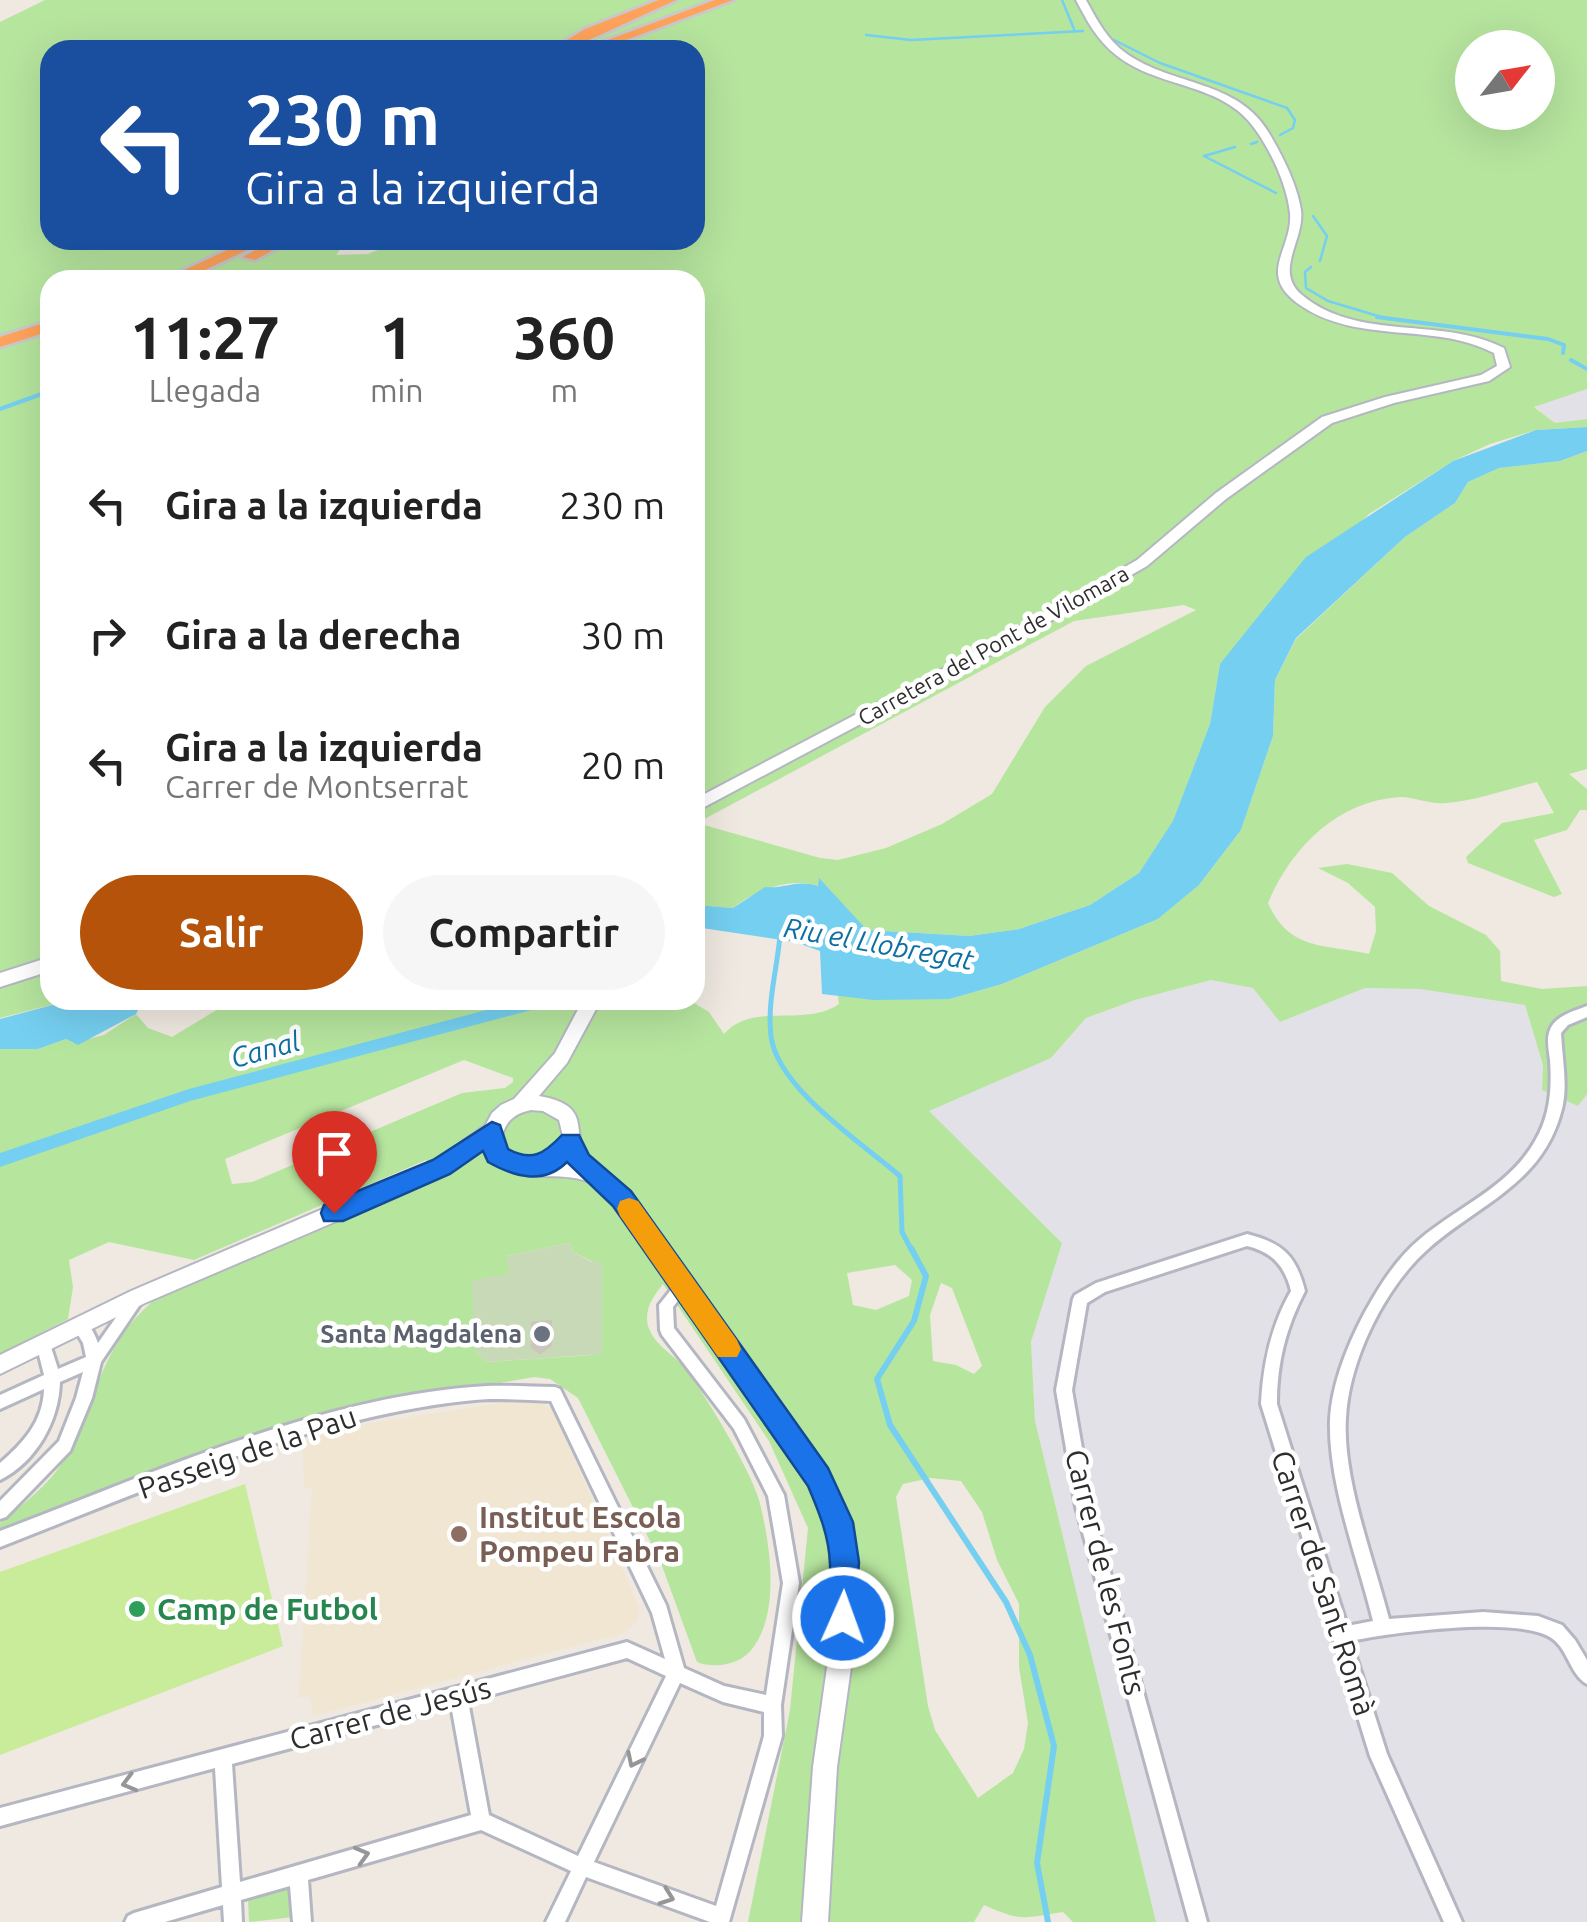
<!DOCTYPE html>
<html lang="es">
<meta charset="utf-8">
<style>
body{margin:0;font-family:Ubuntu,sans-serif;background:#f6f6f6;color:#222;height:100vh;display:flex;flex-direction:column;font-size:38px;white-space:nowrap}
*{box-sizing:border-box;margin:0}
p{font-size:32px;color:#767676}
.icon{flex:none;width:55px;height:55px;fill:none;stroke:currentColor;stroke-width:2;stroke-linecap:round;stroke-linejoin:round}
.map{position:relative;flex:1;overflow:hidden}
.details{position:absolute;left:40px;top:270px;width:665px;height:740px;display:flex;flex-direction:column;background:#fff;border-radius:30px;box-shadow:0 10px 40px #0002}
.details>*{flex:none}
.hud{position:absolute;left:40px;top:40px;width:665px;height:210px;border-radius:30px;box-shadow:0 10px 40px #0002;background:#1a4fa0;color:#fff;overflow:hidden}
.needle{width:65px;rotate:59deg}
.buttons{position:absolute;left:1455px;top:30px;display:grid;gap:20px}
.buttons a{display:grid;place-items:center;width:100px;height:100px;border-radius:50%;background:#fff;box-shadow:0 10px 40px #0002;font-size:50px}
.pin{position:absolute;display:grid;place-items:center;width:85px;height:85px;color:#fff;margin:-102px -42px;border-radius:50% 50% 50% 0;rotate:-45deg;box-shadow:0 0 10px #0007}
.pin .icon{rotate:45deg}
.me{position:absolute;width:110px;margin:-55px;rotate:2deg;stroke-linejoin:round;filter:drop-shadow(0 0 8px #0008)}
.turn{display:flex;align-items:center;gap:35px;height:210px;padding:0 40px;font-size:45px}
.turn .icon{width:130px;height:130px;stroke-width:2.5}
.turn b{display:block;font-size:70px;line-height:85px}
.eta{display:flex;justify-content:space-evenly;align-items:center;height:170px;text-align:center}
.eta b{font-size:60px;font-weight:700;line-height:70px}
.cta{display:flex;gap:20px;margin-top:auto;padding:20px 40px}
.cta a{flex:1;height:115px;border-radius:60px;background:#b45309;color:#fff;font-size:40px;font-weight:700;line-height:115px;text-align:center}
.cta a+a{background:#f6f6f6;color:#222}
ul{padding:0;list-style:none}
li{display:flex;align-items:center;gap:30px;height:130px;padding:0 40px}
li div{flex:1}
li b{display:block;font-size:38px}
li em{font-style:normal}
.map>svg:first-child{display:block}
</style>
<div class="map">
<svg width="1587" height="1922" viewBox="0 0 1587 1922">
<rect width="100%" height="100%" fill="#efe9e1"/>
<path fill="#e3e1e8" d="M1587 389V419L1555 423 1534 406Z
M1211 980 1253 987 1280 1022 1365 988 1420 989 1525 1005 1543 1065 1542 1090 1578 1106 1587 1094V1922H1156L1035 1421 1031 1342 1061 1243 928 1111 1051 1058 1086 1018 1135 1000Z"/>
<path fill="#f0e6d1" d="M532 1398 553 1410 639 1607 638 1621 623 1633 313 1716 310 1696 299 1698 312 1488 304 1487 303 1442 347 1427Z"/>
<path fill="#b6e59e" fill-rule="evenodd" d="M45 0H1587V389L1534 407 1555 423 1587 419V427L1536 430 1490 444 1453 461 1369 514 1220 664 1210 724 1173 822 1139 873 1090 905 1019 929 969 936 866 930 819 880V886C791 877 756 889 733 908L695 905V280H50V1000H71L0 1018V22ZM1472 48H1538V112H1472ZM50 50H695V240H402L368 254 336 255 347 240H50ZM1184 605 1196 610 1086 666 1045 707 992 794 942 824 886 848 838 860 820 858 697 823 1074 621Z
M1587 451V769L1569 774 1587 789V810H1580L1567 830 1534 840 1562 894 1554 897 1468 863 1466 857 1502 823 1554 813 1537 782C1508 789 1476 801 1446 803 1431 805 1415 797 1400 797 1337 801 1291 848 1268 903 1289 951 1324 944 1369 954L1376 931 1375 907 1348 883 1318 868 1347 864 1392 873 1429 906 1486 935 1500 951 1501 981 1542 989 1587 986V1094L1578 1106 1542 1090 1543 1065 1525 1005 1420 989 1365 988 1280 1022 1253 988 1211 980 1135 1000 1086 1018 1051 1058 929 1111 1062 1243 1031 1342 1035 1421 1156 1922H1073L1063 1912C1023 1918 1022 1922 984 1905L974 1922H748L790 1710 808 1528 769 1441 663 1284C653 1297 644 1309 648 1326 653 1343 672 1354 683 1366 702 1389 752 1472 759 1500 770 1542 781 1612 752 1649 740 1665 714 1669 697 1662L661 1563 578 1398 550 1379 534 1377 342 1410 0 1533V1523C23 1504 52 1483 66 1456 98 1399 100 1346 153 1301L436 1179 426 1160 194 1260 109 1242 69 1260 73 1287 68 1319 0 1354V1049H38L66 1039 73 1043 104 1035 136 1014 148 1028 172 1037 233 1000H689L709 1012 724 1034C753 1001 804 1028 839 1004L838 996 950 999 1002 984 1158 919 1199 885 1241 830 1273 736 1275 680 1296 639 1405 537 1455 503 1468 482 1499 468 1560 461ZM464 1060 513 1078V1082L505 1088 462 1093 252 1182 232 1184 225 1159ZM570 1243 572 1251 593 1262 592 1355 486 1362 475 1350 510 1274 507 1256ZM895 1265 912 1280 909 1296 876 1310 853 1305 847 1273ZM941 1283 952 1288 982 1366 974 1374 956 1365 933 1361 930 1315ZM930 1478 961 1481 982 1512 997 1560 1019 1604V1667L1028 1723 1024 1749 1013 1773 978 1798 935 1730 928 1706 896 1497 903 1484Z
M291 1886 294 1917 249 1922 248 1899Z"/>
<path fill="#c8d9b8" d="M570 1243 572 1251 592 1262H602V1354L486 1362 475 1350 472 1280 509 1274 507 1256Z"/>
<path fill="#c9ec9a" d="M245 1484 283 1646 0 1755V1572Z"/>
<path fill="#75cff0" d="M1587 427V451L1560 461 1499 468 1468 482 1455 503 1405 537 1296 638 1275 680 1273 736 1241 830 1199 885 1158 919 1002 984 950 999 874 1000 822 994 820 951 795 942 695 927V905L733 908 765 887C785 889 797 879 818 886L819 878 867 930 969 936 1019 929 1090 905 1139 873 1173 821 1210 724 1220 664 1306 557 1453 461 1536 430Z
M71 1000H143L136 1014 78 1045 66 1039 38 1049H0V1019Z"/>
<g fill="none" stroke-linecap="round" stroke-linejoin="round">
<path stroke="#75cff0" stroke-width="2.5" d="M1062 0 1074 29
M866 35 911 40 1083 31
M1108 37 1160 63 1287 108 1295 120 1293 128 1280 135
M1251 144 1257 142
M1235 147 1204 156 1276 193
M1313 216 1327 236 1320 261
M1311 267 1305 272 1306 288 1328 301 1388 319"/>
<path stroke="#75cff0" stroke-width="4" d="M1377 317 1548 339 1564 345 1563 353
M1571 360 1587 369
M0 409 50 391"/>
<path stroke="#75cff0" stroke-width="5" d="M780 936C777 969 767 1003 771 1036 777 1088 862 1143 900 1176L902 1232 912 1251"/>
<path stroke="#75cff0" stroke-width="6" d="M911 1248 926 1276 914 1321 877 1379 890 1425 1006 1602 1030 1655 1054 1746 1037 1863 1048 1922"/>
<path fill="#75cff0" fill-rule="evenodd" d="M524 1000H554L551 1004 546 1006 190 1101 0 1167V1153L189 1089Z"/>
</g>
<path fill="#cbc7bf" stroke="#cbc5ba" stroke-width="2.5" d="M551 1321V1345L540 1353 532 1347V1323Z"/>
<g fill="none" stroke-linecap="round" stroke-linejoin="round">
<g stroke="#b4b7c1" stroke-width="6">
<path id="street" d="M1587 1006V1017L1568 1025 1561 1033C1562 1058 1568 1085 1562 1109 1543 1184 1480 1203 1428 1249 1385 1287 1349 1360 1346 1418 1342 1478 1374 1560 1389 1619L1483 1612 1538 1616 1562 1625 1575 1640 1587 1660V1684C1569 1674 1568 1646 1548 1636 1511 1617 1394 1632 1351 1641L1387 1754 1462 1922H1444L1370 1756 1335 1643 1331 1636 1332 1633 1261 1404C1263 1363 1271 1326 1291 1291 1285 1266 1272 1252 1247 1246L1105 1292 1087 1303 1072 1390 1092 1507 1207 1922H1189L1076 1507 1056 1390 1073 1299 1075 1295 1096 1283 1247 1234C1282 1243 1296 1255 1305 1291 1286 1328 1277 1362 1277 1404L1347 1626 1373 1621C1358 1559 1328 1484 1330 1420 1332 1383 1348 1344 1365 1312 1380 1285 1396 1259 1420 1239 1459 1206 1509 1187 1535 1141 1550 1116 1552 1089 1550 1060 1549 1052 1546 1038 1550 1030 1555 1016 1574 1011 1587 1006Z
M683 1279 688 1281 690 1285 673 1307 674 1328 744 1419 784 1495 799 1583 781 1705 782 1736 729 1922H710L586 1877 565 1922H546L571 1871 481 1830 308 1880 311 1922H293L290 1886 241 1900 242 1922H224L223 1905 165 1922H125L128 1916 134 1913 222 1887 215 1768 0 1826V1808L627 1642 665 1659 652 1613 551 1401C530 1400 510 1399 489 1399 451 1401 413 1408 376 1416 246 1445 123 1499 0 1547V1531C152 1474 323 1395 487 1386 509 1385 532 1387 555 1387L560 1389 666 1605 684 1668 724 1686 766 1695 783 1583 768 1496 734 1429 662 1335 660 1330 659 1305 678 1281ZM627 1658 666 1676 578 1856 489 1815 468 1701ZM680 1683 723 1702 764 1712V1736L716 1906 594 1862ZM451 1705 471 1815 240 1882 232 1764Z
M134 1297 139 1299 141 1303 101 1362 92 1398 70 1451 6 1517 0 1519V1501L59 1441 76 1398 83 1372 60 1382C59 1421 36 1462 0 1480V1463C23 1443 43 1422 44 1389L0 1409V1395L44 1375 36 1343 38 1338 43 1336 48 1338 58 1369 86 1357 83 1343 72 1325 74 1320C86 1316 94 1332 98 1343L129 1299Z"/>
</g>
<g stroke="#b4b7c1" stroke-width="4">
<path id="secondary" d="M1076 0H1086C1097 20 1107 40 1127 54 1173 86 1238 80 1269 133 1282 155 1297 184 1301 210 1305 240 1273 271 1302 295 1358 342 1442 316 1504 348L1510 367 1489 381 1394 403 1332 423 1226 499 1147 566 998 651 695 812V799L988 645 1137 560 1216 493 1322 417 1385 397 1481 375 1497 366 1494 353C1433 321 1356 346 1297 303 1257 273 1293 249 1290 213 1287 185 1271 151 1255 129 1223 82 1158 89 1116 55 1097 40 1087 21 1076 0Z
M50 957V971L0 987V973Z
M583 1000H601L567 1063 539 1096C597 1106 567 1134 590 1160 601 1172 617 1182 629 1192L826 1470 849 1522 856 1562 854 1646 837 1767 828 1922H802L813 1767 830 1646 834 1562 827 1522 810 1484 615 1204C608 1198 599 1188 591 1183 556 1166 512 1193 483 1148L449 1173 145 1303 0 1374V1355L131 1291 435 1161 485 1126 492 1113 501 1105 514 1099 555 1053ZM531 1110 543 1111 559 1120 570 1164C546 1161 517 1164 501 1143 503 1124 512 1114 531 1110Z"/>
</g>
<g stroke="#c9c9c9" stroke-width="6">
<path id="highway" d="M659 0H676L567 50H551L585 29Z
M715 0H733L599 50H581Z
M249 240H268L184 280H163Z
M273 240H291L255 260 243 257Z
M50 321V331L0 347V337Z"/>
</g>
<use href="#street" fill="#fff" fill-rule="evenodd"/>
<use href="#secondary" fill="#fff" fill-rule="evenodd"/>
<use href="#highway" fill="#ffa35c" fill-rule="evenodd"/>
</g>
<defs><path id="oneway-chevron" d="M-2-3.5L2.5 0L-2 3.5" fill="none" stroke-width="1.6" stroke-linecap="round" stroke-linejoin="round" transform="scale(2.5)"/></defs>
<g stroke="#969696">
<use href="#oneway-chevron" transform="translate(634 1760) rotate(116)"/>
<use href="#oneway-chevron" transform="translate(129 1783) rotate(165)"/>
<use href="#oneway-chevron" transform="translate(362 1855) rotate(-16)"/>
<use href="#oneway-chevron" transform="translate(667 1897) rotate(20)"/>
</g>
<path fill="#1a73e8" stroke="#114b97" stroke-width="2.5" d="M492 1122 500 1125 508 1149C532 1162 544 1154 562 1135H579L589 1155 631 1191 828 1468 853 1522 859 1562 854 1628 843 1632 832 1628C824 1608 831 1585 830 1564 829 1536 819 1512 808 1486L613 1206 567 1162C543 1186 513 1176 488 1162L483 1151 450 1174 343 1221H324L321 1213 324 1205 433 1160Z"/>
<path fill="#f59e0b" d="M629 1198 638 1201 737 1340 741 1349 737 1357H718L620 1216 617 1209 620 1201Z"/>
<circle fill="#6b7280" stroke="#fff" stroke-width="4" cx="542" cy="1334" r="10"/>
<circle fill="#8d6e63" stroke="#fff" stroke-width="4" cx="459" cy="1534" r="10"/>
<circle fill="#2e9e5b" stroke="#fff" stroke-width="4" cx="137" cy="1609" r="10"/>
<g text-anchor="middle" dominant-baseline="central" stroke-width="9" stroke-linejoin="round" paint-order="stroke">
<g font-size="22" fill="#2e2e2e" stroke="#fff">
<text transform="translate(993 645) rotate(-29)">Carretera del Pont de Vilomara</text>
</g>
<g font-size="25" font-weight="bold" fill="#5b616d" stroke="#fff" text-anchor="end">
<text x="522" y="1334">Santa Magdalena</text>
</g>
<g font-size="28" font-style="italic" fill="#0d6fa3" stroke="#fff">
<text transform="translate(879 943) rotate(10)">Riu el Llobregat</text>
<text transform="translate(265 1049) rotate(-15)">Canal</text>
</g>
<g font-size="30" fill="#2e2e2e" stroke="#fff">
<text transform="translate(247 1452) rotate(-19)">Passeig de la Pau</text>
<text transform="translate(1106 1572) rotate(76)">Carrer de les Fonts</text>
<text transform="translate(1324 1583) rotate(72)">Carrer de Sant Romà</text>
<text transform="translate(390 1713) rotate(-15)">Carrer de Jesús</text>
</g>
<g font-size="30" font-weight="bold" fill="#785e54" stroke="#fff" text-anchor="start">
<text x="479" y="1517">Institut Escola<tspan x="479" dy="34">Pompeu Fabra</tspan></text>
</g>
<g font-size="30" font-weight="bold" fill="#27864d" stroke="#fff" text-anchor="start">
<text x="157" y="1609">Camp de Futbol</text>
</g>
</g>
</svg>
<div class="buttons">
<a><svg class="needle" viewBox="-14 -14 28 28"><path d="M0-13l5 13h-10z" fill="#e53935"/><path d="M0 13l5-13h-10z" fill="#767676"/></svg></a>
</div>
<div class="pin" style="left:334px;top:1213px;background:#d93025"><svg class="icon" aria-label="arrive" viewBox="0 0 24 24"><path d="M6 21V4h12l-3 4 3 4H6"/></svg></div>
<svg class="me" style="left:843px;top:1618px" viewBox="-20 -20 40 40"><circle r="17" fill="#1a73e8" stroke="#fff" stroke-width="3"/><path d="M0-11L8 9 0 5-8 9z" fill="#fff"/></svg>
<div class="hud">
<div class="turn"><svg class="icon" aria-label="left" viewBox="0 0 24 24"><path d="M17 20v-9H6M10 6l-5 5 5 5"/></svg><div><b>230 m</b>Gira a la izquierda</div></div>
</div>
<section class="details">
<div class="eta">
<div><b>11:27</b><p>Llegada</p></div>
<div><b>1</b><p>min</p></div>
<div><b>360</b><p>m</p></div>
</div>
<ul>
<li><svg class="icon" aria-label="left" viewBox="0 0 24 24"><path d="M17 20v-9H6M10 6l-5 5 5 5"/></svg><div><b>Gira a la izquierda</b></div><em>230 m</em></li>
<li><svg class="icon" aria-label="right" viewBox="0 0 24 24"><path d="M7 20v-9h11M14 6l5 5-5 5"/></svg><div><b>Gira a la derecha</b></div><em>30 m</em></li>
<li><svg class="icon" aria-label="left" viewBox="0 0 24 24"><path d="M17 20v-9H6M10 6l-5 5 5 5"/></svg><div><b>Gira a la izquierda</b><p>Carrer de Montserrat</p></div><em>20 m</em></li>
</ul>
<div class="cta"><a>Salir</a><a>Compartir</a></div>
</section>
</div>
